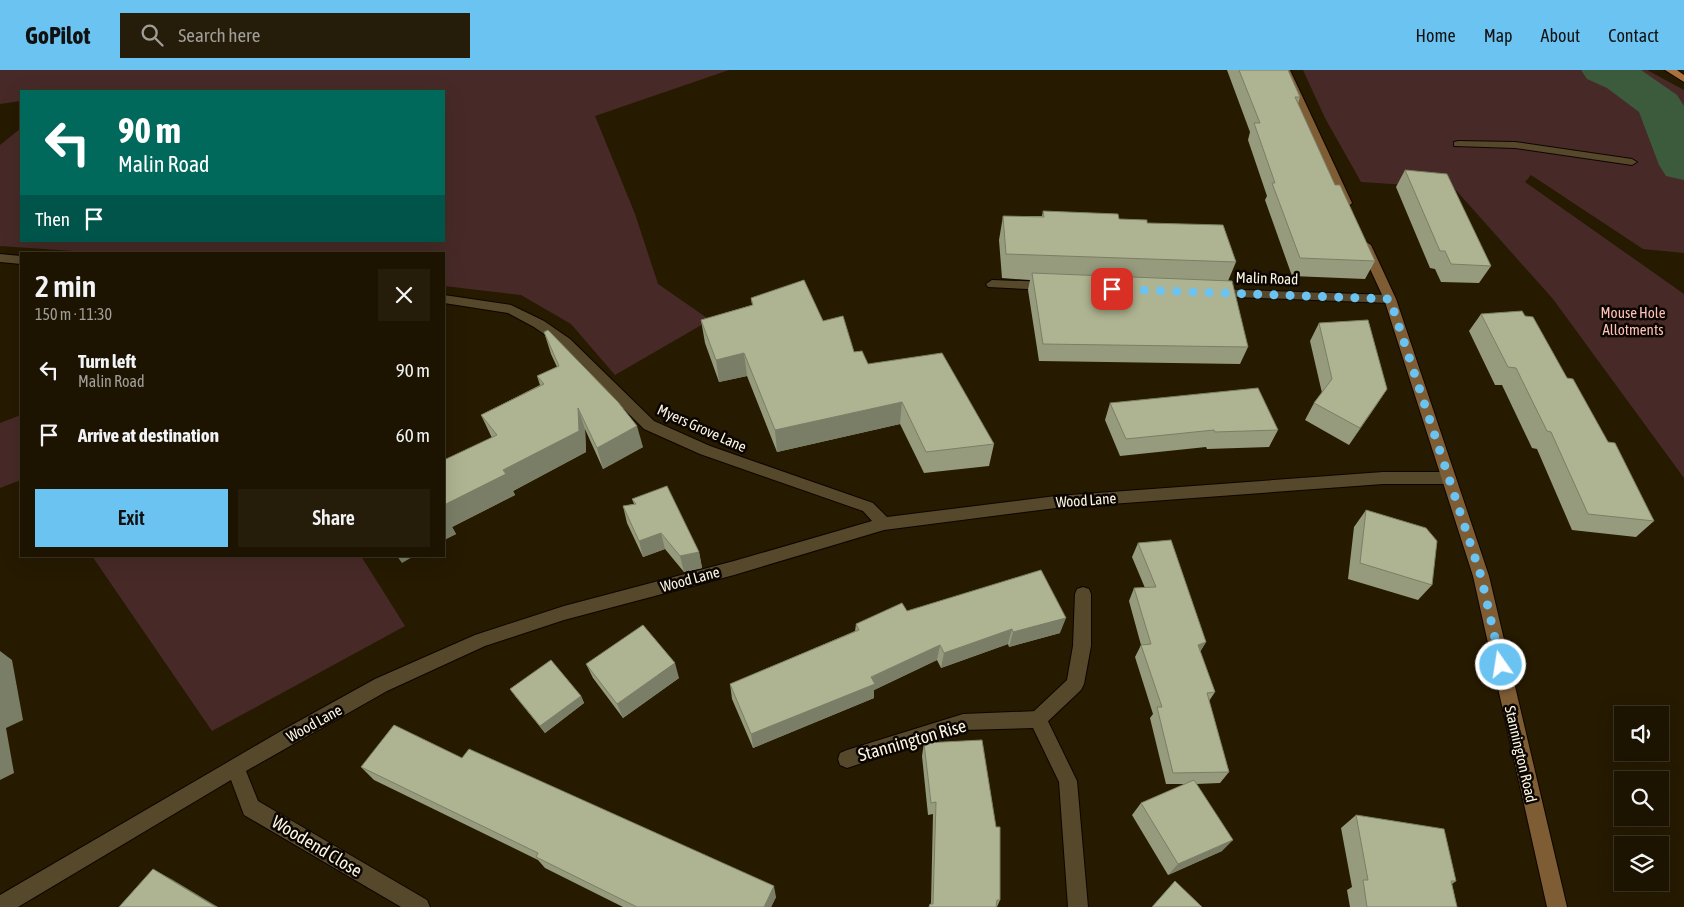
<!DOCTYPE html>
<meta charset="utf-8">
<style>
body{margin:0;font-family:"Asap Condensed",sans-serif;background:#251d0a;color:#f1f3f6;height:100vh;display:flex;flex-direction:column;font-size:19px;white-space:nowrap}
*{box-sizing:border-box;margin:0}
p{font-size:16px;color:#a09e99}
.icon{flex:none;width:28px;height:28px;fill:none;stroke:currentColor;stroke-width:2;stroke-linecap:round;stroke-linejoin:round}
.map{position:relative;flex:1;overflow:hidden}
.drawer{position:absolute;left:20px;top:182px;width:425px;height:305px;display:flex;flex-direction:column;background:#1c1400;border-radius:0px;box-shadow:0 5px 20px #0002,0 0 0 1px #3a3322}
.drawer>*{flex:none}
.banner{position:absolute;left:20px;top:20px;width:425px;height:152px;border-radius:0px;box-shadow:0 5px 20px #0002,0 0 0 1px #3a3322;background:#00695c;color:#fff;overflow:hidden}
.fabs{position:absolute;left:1614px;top:636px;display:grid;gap:10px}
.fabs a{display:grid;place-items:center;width:55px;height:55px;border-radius:0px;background:#1c1400;box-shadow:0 5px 20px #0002,0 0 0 1px #3a3322;font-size:25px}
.pin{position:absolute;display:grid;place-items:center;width:42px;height:42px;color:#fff;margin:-21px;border-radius:10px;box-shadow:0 2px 8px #0006}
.me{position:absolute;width:55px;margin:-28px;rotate:347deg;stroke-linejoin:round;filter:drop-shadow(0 0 4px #0008)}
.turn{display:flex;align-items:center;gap:18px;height:105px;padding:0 15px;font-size:22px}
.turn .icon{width:65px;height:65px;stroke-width:2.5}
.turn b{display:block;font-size:35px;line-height:42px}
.then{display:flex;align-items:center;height:48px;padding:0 15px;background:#0003;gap:10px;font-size:19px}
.round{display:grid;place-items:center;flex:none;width:52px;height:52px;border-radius:0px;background:#251d0a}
.overview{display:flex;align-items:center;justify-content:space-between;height:85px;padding:0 15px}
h1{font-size:30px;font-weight:600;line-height:38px}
.primary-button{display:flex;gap:10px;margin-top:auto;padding:10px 15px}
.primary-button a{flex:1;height:58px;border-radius:0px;background:#6bc3f2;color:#111;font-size:20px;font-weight:600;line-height:58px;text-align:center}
.primary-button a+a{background:#251d0a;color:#f1f3f6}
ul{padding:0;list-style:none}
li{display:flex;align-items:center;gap:15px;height:65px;padding:0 15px}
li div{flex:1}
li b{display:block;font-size:19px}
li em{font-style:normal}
header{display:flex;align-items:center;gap:30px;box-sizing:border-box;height:70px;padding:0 25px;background:#6bc3f2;color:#111}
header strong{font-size:24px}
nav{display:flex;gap:28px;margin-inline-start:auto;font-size:18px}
.search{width:350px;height:45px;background:#251d0a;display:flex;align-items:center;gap:12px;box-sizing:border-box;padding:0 18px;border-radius:0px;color:#a09e99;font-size:19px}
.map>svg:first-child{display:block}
</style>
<header>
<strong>GoPilot</strong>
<div class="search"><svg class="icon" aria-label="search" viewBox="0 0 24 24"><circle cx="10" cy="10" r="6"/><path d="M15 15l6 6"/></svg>Search here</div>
<nav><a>Home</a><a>Map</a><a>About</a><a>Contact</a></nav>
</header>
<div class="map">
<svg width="1684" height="837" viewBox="0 0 1684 837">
<rect width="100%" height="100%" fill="#261a00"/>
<path fill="#472a27" d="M0 0H729L595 46 635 144 658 214 710 250 615 305 571 254 521 225 444 216V184H117L0 176V75L21 58V171H444V21H21V31L0 34Z
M1303 0H1647L1684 20V183L1643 179 1531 105 1525 112 1684 224V408L1553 229 1454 118 1361 112 1325 48Z
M21 345V410L0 418V353Z
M92 486H361L405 556 212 661Z"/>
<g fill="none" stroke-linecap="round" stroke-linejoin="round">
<path fill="#3c5b3d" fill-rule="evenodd" d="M1581 0H1641L1677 25 1684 36V110L1666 106 1659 95 1639 42 1607 18 1587 9Z"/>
<g stroke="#0f0500" stroke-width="2">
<path id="service" d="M1458 71 1515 72 1632 89 1637 92 1632 95 1515 78 1454 76V72Z
M1083 517 1089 519 1091 524V576L1084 614 1081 620 1044 655 1038 657 1032 655 1029 649 1032 643 1067 610 1073 576 1075 524 1077 519Z"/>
</g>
<g stroke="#0f0500" stroke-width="2">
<path id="minor" d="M0 184 21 186V194L0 192Z
M992 210 1049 212 1055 216 1049 220 988 217 986 214Z
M1214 219 1390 225 1396 229 1390 233 1210 226 1208 223 1210 220Z
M444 225 511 235 544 251 570 269 654 351 710 376 873 433 887 447 1056 426 1383 402H1449L1454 404 1456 408 1454 412 1449 414H1383L1056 438 884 460 734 505 564 550 485 576 387 621 246 701 258 731 427 830 430 837H401L244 745 231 710 18 837H0V825L281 661 375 609 475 565 564 536 734 491 872 451 863 441 700 384 644 359 560 275 534 257 508 243 444 233Z
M1038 641 1044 643 1077 711 1088 837H1068L1059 712 1033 658 963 660 847 698 840 695 838 689 840 683 847 680 963 644Z"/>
</g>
<g stroke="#0f0500" stroke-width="2">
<path id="secondary" d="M1280 0H1290L1352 133 1350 135 1346 136 1340 133Z
M1365 171 1371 175 1396 229 1489 506 1567 837H1547L1473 506 1384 229 1359 175Z"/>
</g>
<g stroke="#0f0500" stroke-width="2">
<path id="primary" d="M1665 0H1677L1684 5V12Z"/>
</g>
<use href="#service" fill="#55482b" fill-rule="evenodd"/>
<use href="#minor" fill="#55482b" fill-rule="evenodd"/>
<use href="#secondary" fill="#7f5d34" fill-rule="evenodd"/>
<use href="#primary" fill="#aa713e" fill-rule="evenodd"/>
</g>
<path fill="#969b7d" d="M1227 0H1288L1300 27 1298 34 1335 115 1375 191 1365 209 1292 206 1265 130 1267 126 1248 70 1250 62Z
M1405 100 1491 196 1479 213 1441 212 1435 199 1430 198 1396 117Z
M1043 141 1147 153 1236 192 1228 211 1248 277 1240 294 1039 291 1028 220 1030 210 1002 208 999 170 1003 146H1042Z
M751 228 823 251 854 282 868 294 994 374 989 396 924 403 900 354 777 382 747 306 719 312 705 273 701 250 752 235Z
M1481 244 1525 246 1567 308 1608 372 1654 451 1636 467 1572 460 1537 379 1532 378 1502 315H1495L1469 261Z
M1319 253 1387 319 1349 375 1305 350 1314 333 1322 323 1310 271Z
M544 262 643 377 603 399 585 359 586 382 513 421 515 425 452 457 456 464 444 470 492 368 481 345 540 315 537 306 557 297 551 284Z
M1110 333 1278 360 1269 377 1207 379 1206 377 1120 386 1105 350Z
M632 429 699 482 702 498 684 502 665 479 643 487 627 453 623 436 634 434Z
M1366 440 1432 515 1418 530 1348 509 1354 457Z
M1138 473 1206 572 1200 582 1215 622 1209 631 1229 702 1220 713 1196 714 1222 781 1168 805 1132 745 1141 733 1185 714H1166L1150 648 1153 644 1135 587 1141 575 1129 531 1134 518H1145L1132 487Z
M907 541 1060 563 1009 577 1008 574 941 598 937 590 874 620V628L753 678 732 629 730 614 855 561 856 554Z
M586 594 679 608 623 648 593 608Z
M510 619 581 626 584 633 545 663 515 626Z
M924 673 1000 830 997 837H929L930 834H931L933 744 928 745 922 686Z
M462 688 776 827 771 837H623L545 798 538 790 374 710 361 697Z
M1356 745 1456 811 1452 814 1457 837H1350L1347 820 1352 817 1341 758Z"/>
<path fill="#7a7e66" d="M744 283 747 306 719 312 716 290Z
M1387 319 1376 336 1349 375 1360 358Z
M902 332 900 354 777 382 775 360Z
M578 338 585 359 586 382 513 421 515 425 452 457 456 464 444 470V435L503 400Z
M637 356 643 377 603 399 597 378Z
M661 463 665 479 643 487 639 471Z
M699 482 702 498 684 502 680 486Z
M397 486H414L402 493Z
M1066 548 1060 563 1009 577 1013 562Z
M1012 559 1008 574 941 598 944 583Z
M1206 572 1198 585V575Z
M940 575 937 590 874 620V628L753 678 751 664Z
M0 581 12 590 23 650 6 658 14 703 0 710Z
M675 593 679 608 623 648 617 634Z
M581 626 584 633 545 663 540 656Z
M1233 770 1222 781 1168 805 1178 794Z
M153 799 173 810 218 837H216Z
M774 816 776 827 771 837H764Z"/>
<path fill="#aeb491" stroke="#7a7e66" d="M1239 0H1288L1300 27H1295L1335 115H1340L1375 191 1300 188 1272 113H1275L1254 53H1260Z
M1405 100 1447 104 1491 196 1451 194 1445 181H1440Z
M1043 141 1118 144 1119 149 1147 150V153L1223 155 1236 192 1006 184 1003 146 1044 147Z
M1032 203 1232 211 1248 277 1043 274Z
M804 210 823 251 843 246 854 282 862 281 868 294 942 283 994 374 926 382 902 332 775 360 744 283 716 290 701 250 753 235 751 228Z
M1522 241 1525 246 1533 247 1567 308 1573 309 1608 372 1615 373 1654 451 1588 444 1551 362 1547 361 1516 298 1508 297 1481 244Z
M1368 250 1387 319 1360 358 1314 333 1332 309 1319 253Z
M548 260 618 332 637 356 597 378 578 338 579 361 503 400 506 404 444 435V390L497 365 481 345 544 314 537 306 559 296 544 262Z
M1258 318 1278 360 1215 362 1214 360 1126 369 1110 333Z
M667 416 699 482 680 486 661 463 639 471 623 436 636 434 632 429Z
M1366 440 1426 458 1437 471 1432 515 1360 493Z
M1171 470 1206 572 1198 575 1215 622 1207 623 1229 702 1173 703 1157 637H1162L1141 575 1151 574 1134 518 1156 517 1138 473Z
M1041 500 1066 548 1013 562 1012 559 944 583 940 575 871 607 875 614 751 664 730 614 859 560 856 554 902 533 907 541Z
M643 555 675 593 617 634 586 594Z
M551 590 581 626 540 656 510 619Z
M394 655 462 688 469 679 774 816 764 837H637L536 787 538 783 361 697Z
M982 670 996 757H1000V830H997L996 837H929L930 834H933L936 732 931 733 924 673Z
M1194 710 1233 770 1178 794 1141 733Z
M1356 745 1444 759 1456 811H1451L1457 837H1367L1363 810H1368Z
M153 799 216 837H119Z
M1175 811 1202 837H1152Z"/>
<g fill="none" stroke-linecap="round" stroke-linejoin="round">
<path stroke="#6bc3f2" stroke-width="9" stroke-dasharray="0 16.2" d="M1112 219 1390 229 1481 506 1501 595"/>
</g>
<g text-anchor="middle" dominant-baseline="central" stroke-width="5" stroke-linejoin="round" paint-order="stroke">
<g font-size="15" fill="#fbf4e3" stroke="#0b0600">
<text transform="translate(1267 208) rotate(2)">Malin Road</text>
<text transform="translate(702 358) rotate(24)">Myers Grove Lane</text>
<text transform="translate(1086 430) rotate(-4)">Wood Lane</text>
<text transform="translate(690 509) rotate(-15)">Wood Lane</text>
<text transform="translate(314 653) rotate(-29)">Wood Lane</text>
<text transform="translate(1521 684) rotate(77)">Stannington Road</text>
</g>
<g font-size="15" fill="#fec0b8" stroke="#0b0600">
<text x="1633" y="242">Mouse Hole<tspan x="1633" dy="17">Allotments</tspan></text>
</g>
<g font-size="18" fill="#fbf4e3" stroke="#0b0600">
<text transform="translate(912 670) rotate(-16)">Stannington Rise</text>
<text transform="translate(317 776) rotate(31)">Woodend Close</text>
</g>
</g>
</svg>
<div class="fabs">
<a><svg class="icon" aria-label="sound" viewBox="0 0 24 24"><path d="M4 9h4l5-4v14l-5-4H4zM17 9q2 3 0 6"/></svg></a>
<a><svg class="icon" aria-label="search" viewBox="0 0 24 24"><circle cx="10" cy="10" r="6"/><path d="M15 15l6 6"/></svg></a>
<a><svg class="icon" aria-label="layers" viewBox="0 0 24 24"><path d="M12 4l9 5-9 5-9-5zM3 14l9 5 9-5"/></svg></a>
</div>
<div class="pin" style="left:1112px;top:219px;background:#d93025"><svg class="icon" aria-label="arrive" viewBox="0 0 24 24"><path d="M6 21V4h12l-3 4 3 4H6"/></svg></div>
<svg class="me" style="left:1501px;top:595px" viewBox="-20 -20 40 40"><circle r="17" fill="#6bc3f2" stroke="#fff" stroke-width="3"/><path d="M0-11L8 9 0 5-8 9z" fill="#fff"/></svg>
<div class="banner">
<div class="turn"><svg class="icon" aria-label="left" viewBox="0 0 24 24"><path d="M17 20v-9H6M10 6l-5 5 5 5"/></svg><div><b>90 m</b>Malin Road</div></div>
<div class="then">Then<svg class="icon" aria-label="arrive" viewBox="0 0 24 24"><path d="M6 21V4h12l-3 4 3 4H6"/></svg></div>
</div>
<section class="drawer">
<div class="overview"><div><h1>2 min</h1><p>150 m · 11:30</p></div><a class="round"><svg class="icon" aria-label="close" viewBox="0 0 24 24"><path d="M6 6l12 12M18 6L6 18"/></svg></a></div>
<ul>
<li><svg class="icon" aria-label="left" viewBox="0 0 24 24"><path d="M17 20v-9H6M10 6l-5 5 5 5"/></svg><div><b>Turn left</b><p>Malin Road</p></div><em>90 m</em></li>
<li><svg class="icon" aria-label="arrive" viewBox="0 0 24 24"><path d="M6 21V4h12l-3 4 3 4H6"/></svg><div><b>Arrive at destination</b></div><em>60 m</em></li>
</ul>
<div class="primary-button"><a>Exit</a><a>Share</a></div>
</section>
</div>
